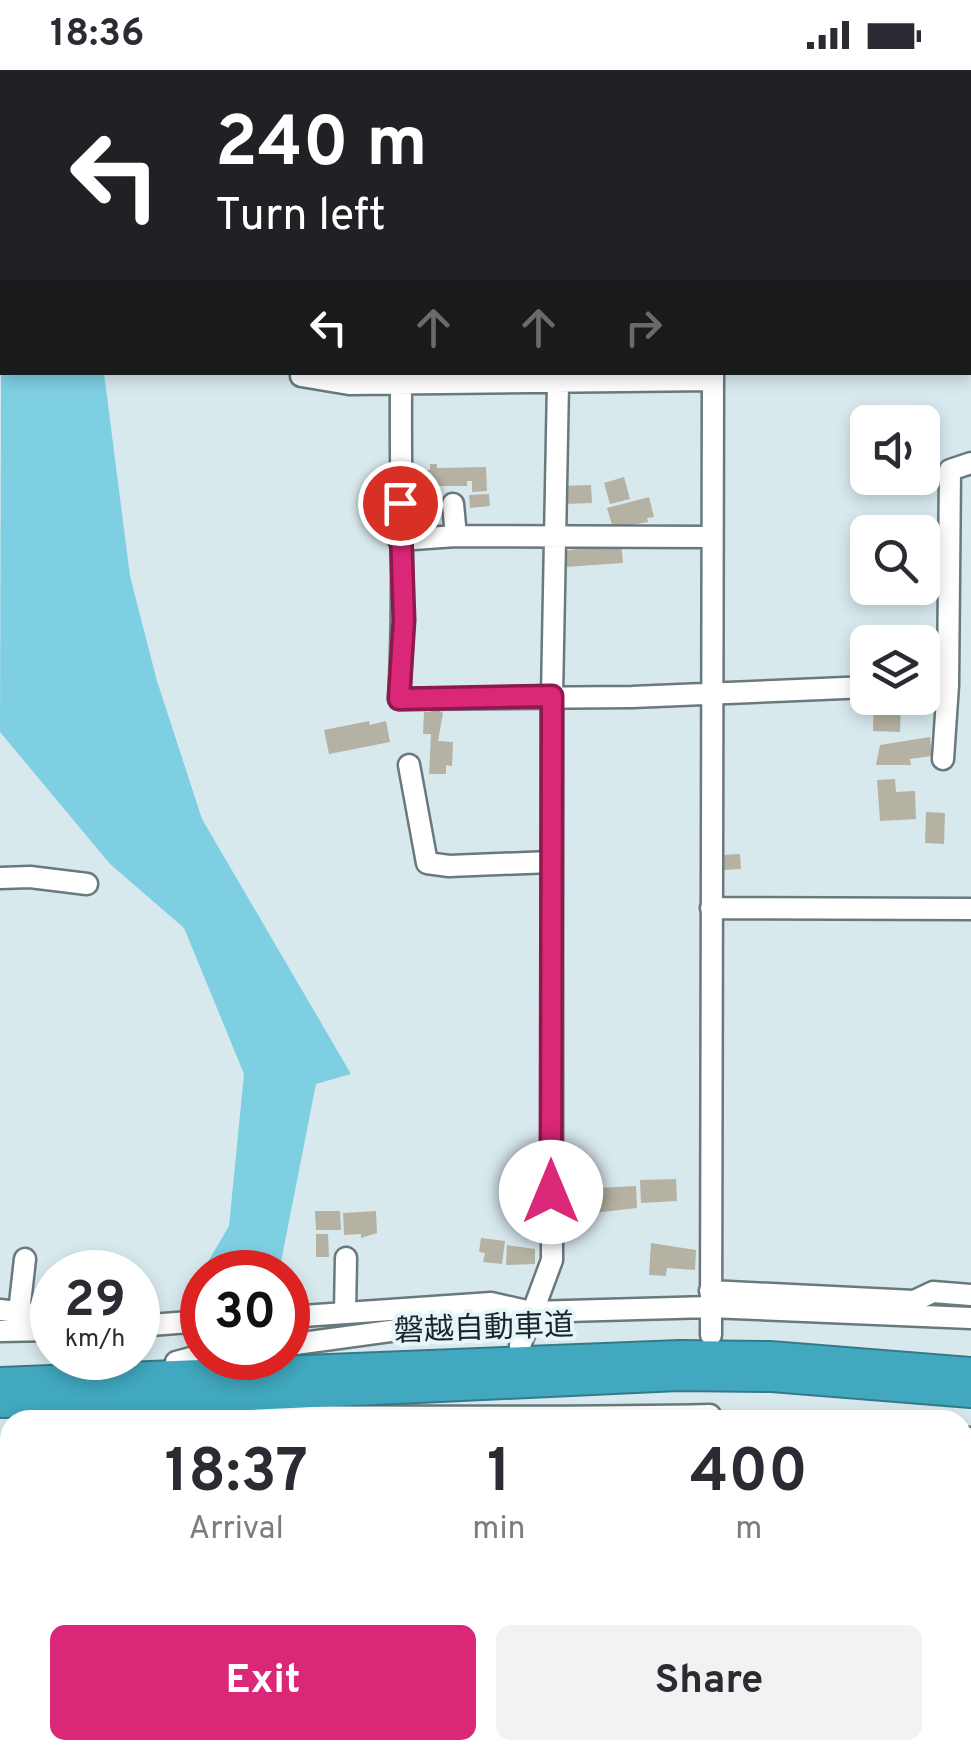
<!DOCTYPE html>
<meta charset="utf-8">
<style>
body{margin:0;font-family:Overpass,"Noto Sans JP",sans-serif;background:#f2f2f3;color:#2b2b33;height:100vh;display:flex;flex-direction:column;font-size:38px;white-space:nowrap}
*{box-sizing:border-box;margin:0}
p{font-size:32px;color:#7c7c81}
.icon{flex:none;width:55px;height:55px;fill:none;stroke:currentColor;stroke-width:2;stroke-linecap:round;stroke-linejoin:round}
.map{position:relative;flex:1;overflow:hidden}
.drawer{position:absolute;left:0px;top:1340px;width:972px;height:350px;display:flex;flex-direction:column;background:#fff;border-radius:30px 30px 0 0;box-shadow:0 5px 15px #0003}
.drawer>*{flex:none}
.guide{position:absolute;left:0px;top:0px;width:972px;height:305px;box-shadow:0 5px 15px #0003;background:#202124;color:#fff;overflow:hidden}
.fabs{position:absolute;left:850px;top:335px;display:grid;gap:20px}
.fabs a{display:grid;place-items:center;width:90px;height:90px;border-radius:15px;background:#fff;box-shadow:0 5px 15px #0003;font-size:50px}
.speed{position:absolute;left:30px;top:1180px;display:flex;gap:20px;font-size:50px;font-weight:700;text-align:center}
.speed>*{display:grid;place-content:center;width:130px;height:130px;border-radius:50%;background:#fff;box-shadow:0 5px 15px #0003;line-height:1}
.speed small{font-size:25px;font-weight:400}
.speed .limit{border:15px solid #d22;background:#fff;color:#111}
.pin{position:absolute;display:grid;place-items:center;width:85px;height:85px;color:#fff;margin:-42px;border:5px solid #fff;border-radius:50%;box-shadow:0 2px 10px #0007}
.me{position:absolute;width:110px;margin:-55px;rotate:0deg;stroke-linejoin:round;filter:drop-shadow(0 0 8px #0008)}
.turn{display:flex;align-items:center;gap:35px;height:210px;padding:0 50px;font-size:45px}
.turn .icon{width:130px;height:130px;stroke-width:2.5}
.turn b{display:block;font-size:70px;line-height:85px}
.lanes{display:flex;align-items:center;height:95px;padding:0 50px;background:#0003;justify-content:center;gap:50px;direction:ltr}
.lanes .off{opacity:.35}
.eta{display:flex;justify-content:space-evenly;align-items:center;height:170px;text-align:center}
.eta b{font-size:60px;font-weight:700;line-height:70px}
.cta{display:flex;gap:20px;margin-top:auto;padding:20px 50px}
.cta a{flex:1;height:115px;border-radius:15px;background:#db2777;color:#fff;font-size:40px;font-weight:700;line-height:115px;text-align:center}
.cta a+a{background:#f2f2f3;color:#2b2b33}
.status{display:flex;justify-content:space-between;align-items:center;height:70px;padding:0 50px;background:#fff;direction:ltr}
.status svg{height:28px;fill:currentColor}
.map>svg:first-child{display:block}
</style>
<div class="status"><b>18:36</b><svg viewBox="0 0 49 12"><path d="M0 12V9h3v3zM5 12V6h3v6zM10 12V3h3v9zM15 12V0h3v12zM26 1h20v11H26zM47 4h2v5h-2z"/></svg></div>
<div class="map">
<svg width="971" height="1690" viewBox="0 0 971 1690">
<rect width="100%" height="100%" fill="#d8e9ee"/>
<path fill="#7fcfe3" d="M2 8V302L104 303 130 506 157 611 202 749 351 1004 316 1014 279 1202H202V1235L183 1234 229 1156 244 1004 184 858 110 794 0 662Z"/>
<path fill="#b5b1a3" d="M430 394H437V398L486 397 487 421 472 422V411H467V416H436V422H428V416L410 417V400H430Z
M624 407 630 429 610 434 604 413Z
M591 415 592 433 563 434V416Z
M489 424 490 436 470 438 469 425Z
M649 427 654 447 647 448 648 452 613 458 607 438Z
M621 472 623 493 565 497 564 481Z
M874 628H901L900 662 873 661Z
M431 636 443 643 438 671 453 672 452 696 446 695V704H429L431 664H423L424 642H431Z
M369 651 370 655 386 651 390 672 329 684 324 660Z
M930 667 932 686 910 689 911 695H876L880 675Z
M895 709 896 722 915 721 916 749 880 751 877 710Z
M926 742 945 743 944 774 925 773Z
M740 784 741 799 723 800 722 785Z
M676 1109 677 1131 641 1133 640 1110Z
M636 1116 637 1138 584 1144V1130L599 1129 598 1118Z
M315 1141H340L341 1160H316Z
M376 1141 377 1163 361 1168V1164L344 1165 343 1143Z
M316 1164H328L329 1187H316Z
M481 1168 505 1171 502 1194 483 1192 485 1183 479 1182Z
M651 1173 696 1180 695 1200 667 1198 666 1206 649 1205Z
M507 1175 535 1179V1194L506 1195Z"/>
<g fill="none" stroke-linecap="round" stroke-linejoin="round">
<g stroke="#69797d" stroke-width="25">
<path id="minor" d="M326 0V2
M884 2 887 0
M395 302 401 321C400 424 405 526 399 629L632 627 868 617
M301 306 349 314 713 310
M453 434 456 466
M399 470 456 466 712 467
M922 616 948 615 950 400 971 393
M943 689 948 615
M409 695 427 793 449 796 551 792
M0 808 30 807 87 814
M711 838 971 839
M710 1221 914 1231 933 1222 971 1225
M0 1240 52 1246
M345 1243 346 1188
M288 1247 491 1233 531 1242 710 1237 971 1248
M138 1256 202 1251
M17 1260 25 1189
M0 1261 52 1260
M711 1265 713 302
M288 1275 514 1244
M520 1276 552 1190V626L558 313
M176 1292 202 1285
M180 1342 203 1347C372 1345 541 1349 710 1345
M962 1368H971
M0 1400 10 1401
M710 1680V1690
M372 1690 377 1680"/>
</g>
<g stroke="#357a89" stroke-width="32">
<path id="highway" d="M0 1312 680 1285 770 1286 971 1302
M0 1333 142 1331 678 1306 772 1307 971 1323"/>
</g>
<use href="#minor" stroke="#fff" stroke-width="20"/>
<use href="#highway" stroke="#41a8bf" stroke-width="28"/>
</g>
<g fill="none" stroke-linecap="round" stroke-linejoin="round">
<g stroke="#8e194d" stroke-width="25">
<path id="route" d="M400 433 404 550 399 629 552 626 551 1122"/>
</g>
<use href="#route" stroke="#db2777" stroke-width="18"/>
</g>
<g text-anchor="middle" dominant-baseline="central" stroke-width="8" stroke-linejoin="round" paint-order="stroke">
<g font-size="30" fill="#1e2426" stroke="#e5f7fb">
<text transform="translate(484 1260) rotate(-2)">磐越自動車道</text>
</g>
</g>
</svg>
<div class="fabs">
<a><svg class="icon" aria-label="sound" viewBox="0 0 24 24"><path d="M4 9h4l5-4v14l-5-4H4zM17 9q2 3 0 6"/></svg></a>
<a><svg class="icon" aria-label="search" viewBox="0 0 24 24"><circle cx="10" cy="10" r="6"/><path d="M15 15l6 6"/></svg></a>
<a><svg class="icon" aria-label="layers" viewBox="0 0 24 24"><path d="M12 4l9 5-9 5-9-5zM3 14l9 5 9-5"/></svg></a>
</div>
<div class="speed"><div>29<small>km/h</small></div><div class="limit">30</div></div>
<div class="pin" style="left:400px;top:433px;background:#d93025"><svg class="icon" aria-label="arrive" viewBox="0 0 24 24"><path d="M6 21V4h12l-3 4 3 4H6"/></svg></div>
<svg class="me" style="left:551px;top:1122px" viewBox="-20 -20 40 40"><circle r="19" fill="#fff"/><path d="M0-13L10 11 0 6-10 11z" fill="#db2777"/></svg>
<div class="guide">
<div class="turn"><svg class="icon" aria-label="left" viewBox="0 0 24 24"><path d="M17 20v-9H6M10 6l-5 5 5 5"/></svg><div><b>240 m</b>Turn left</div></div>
<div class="lanes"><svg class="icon" aria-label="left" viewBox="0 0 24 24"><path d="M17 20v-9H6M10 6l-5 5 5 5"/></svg><svg class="icon off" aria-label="ahead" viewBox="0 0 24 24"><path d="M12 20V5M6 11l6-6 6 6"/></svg><svg class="icon off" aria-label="ahead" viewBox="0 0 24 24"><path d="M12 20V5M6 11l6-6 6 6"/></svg><svg class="icon off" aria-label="right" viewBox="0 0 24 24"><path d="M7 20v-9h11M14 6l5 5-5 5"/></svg></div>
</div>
<section class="drawer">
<div class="eta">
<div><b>18:37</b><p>Arrival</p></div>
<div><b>1</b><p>min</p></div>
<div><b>400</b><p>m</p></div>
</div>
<div class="cta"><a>Exit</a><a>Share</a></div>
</section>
</div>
